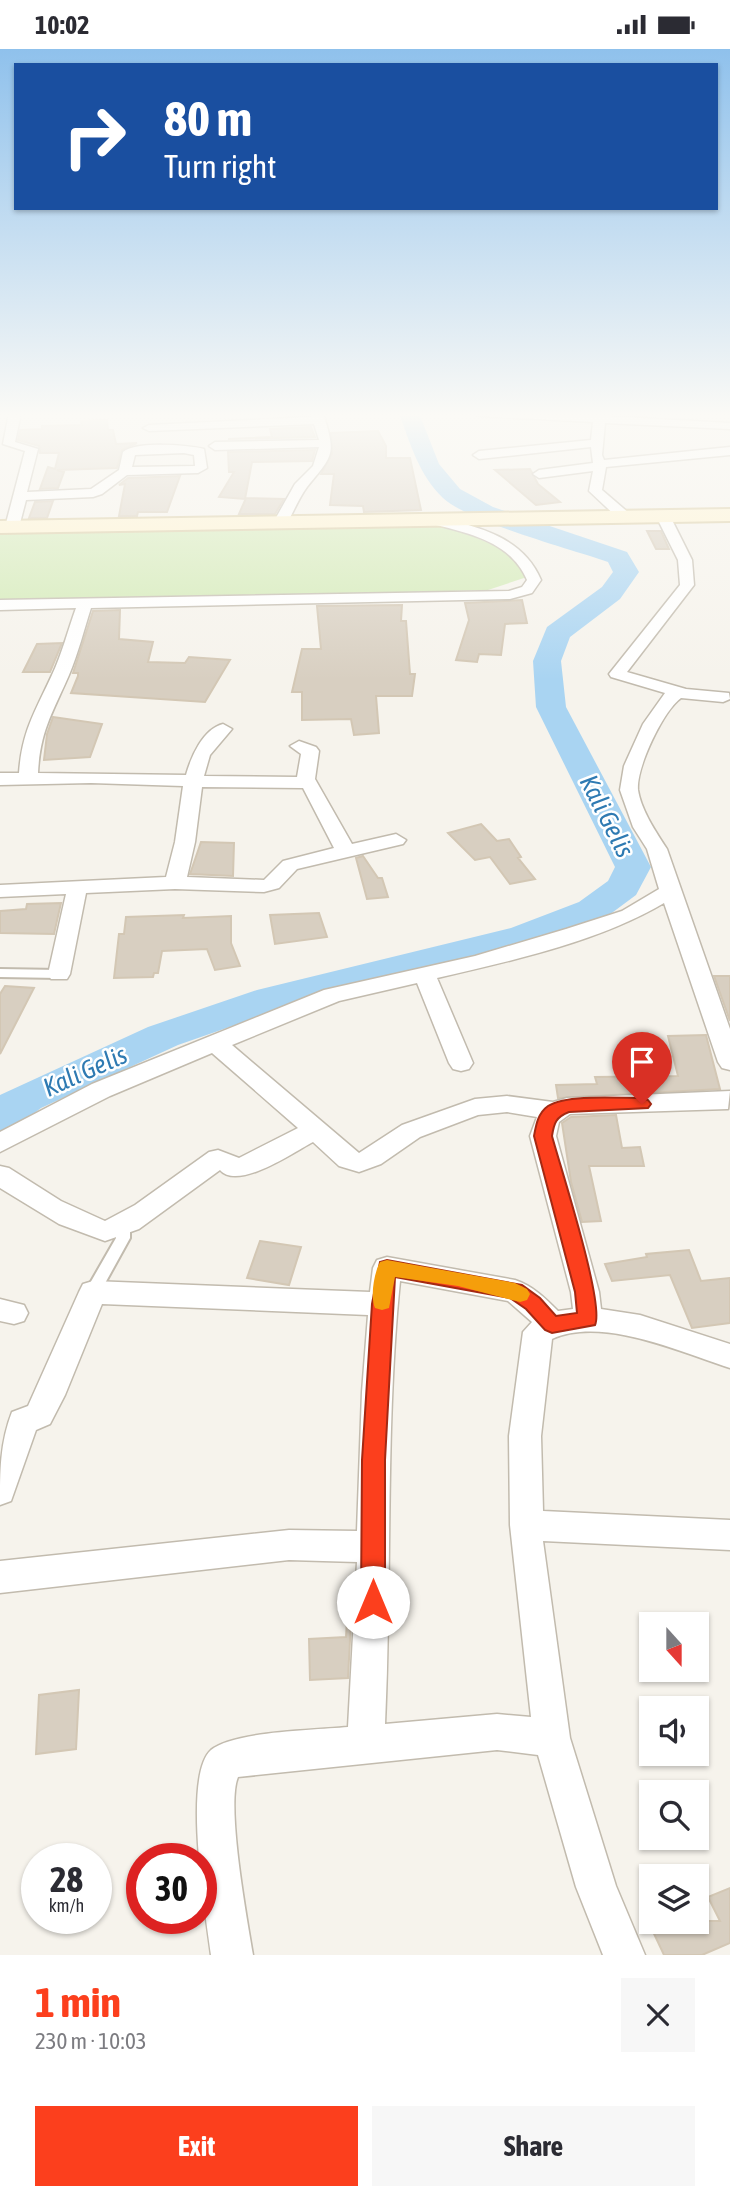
<!DOCTYPE html>
<meta charset="utf-8">
<style>
body{margin:0;font-family:"Asap Condensed",sans-serif;background:#f7f7f7;color:#2b2b33;height:100vh;display:flex;flex-direction:column;font-size:26px;white-space:nowrap}
*{box-sizing:border-box;margin:0}
p{font-size:23px;color:#7c7c81}
.icon{flex:none;width:38px;height:38px;fill:none;stroke:currentColor;stroke-width:2;stroke-linecap:round;stroke-linejoin:round}
.map{position:relative;height:1906px;overflow:hidden}
.side{display:flex;flex-direction:column;background:#fff;flex:1}
.side>*{flex:none}
.guide{position:absolute;left:14px;top:14px;width:704px;height:147px;border-radius:0px;box-shadow:0 2px 5px #0004;background:#1a4fa0;color:#fff;overflow:hidden}
.needle{width:46px;rotate:159deg}
.controls{position:absolute;left:639px;top:1563px;display:grid;gap:14px}
.controls a{display:grid;place-items:center;width:70px;height:70px;border-radius:0px;background:#fff;box-shadow:0 2px 5px #0004;font-size:35px}
.speed{position:absolute;left:21px;top:1794px;display:flex;gap:14px;font-size:35px;font-weight:700;text-align:center}
.speed>*{display:grid;place-content:center;width:91px;height:91px;border-radius:50%;background:#fff;box-shadow:0 2px 5px #0004;line-height:1}
.speed small{font-size:18px;font-weight:400}
.speed .limit{border:10px solid #d22;background:#fff;color:#111}
.pin{position:absolute;display:grid;place-items:center;width:60px;height:60px;color:#fff;margin:-72px -30px;border-radius:50% 50% 50% 0;rotate:-45deg;box-shadow:0 0 7px #0007}
.pin .icon{rotate:45deg}
.me{position:absolute;width:77px;margin:-38px;rotate:0deg;stroke-linejoin:round;filter:drop-shadow(0 0 5px #0008)}
.turn{display:flex;align-items:center;gap:24px;height:147px;padding:0 35px;font-size:32px}
.turn .icon{width:91px;height:91px;stroke-width:2.5}
.turn b{display:block;font-size:49px;line-height:60px}
.round{display:grid;place-items:center;flex:none;width:74px;height:74px;border-radius:0px;background:#f7f7f7}
.summary{display:flex;align-items:center;justify-content:space-between;height:119px;padding:0 35px}
h1{font-size:42px;font-weight:700;line-height:52px;color:#fc3f1d}
.primary-button{display:flex;gap:14px;margin-top:auto;padding:14px 35px}
.primary-button a{flex:1;height:80px;border-radius:0px;background:#fc3f1d;color:#fff;font-size:28px;font-weight:700;line-height:80px;text-align:center}
.primary-button a+a{background:#f7f7f7;color:#2b2b33}
.status{display:flex;justify-content:space-between;align-items:center;height:49px;padding:0 35px;background:#fff;direction:ltr}
.status svg{height:19px;fill:currentColor}
.map>svg:first-child{display:block}
</style>
<div class="status"><b>10:02</b><svg viewBox="0 0 49 12"><path d="M0 12V9h3v3zM5 12V6h3v6zM10 12V3h3v9zM15 12V0h3v12zM26 1h20v11H26zM47 4h2v5h-2z"/></svg></div>
<div class="map">
<svg width="730" height="1906" viewBox="0 0 730 1906">
<rect width="100%" height="100%" fill="#f6f3ec"/>
<path fill="#d2eab5" d="M451 477 517 507 530 527 488 541 0 554V480Z"/>
<g fill="none" stroke-linecap="round" stroke-linejoin="round">
<path fill="#a9d4f2" fill-rule="evenodd" d="M399 364H419L439 415 460 440 493 458 627 503 639 523 620 550 570 588 561 612 566 658 651 818 636 846 605 869 537 895 284 959 178 996 41 1059 16 1078 0 1082V1046L148 978 257 941 511 879 579 853 608 832 615 818 536 658 533 612 547 578 602 538 613 523 608 513C570 500 469 473 443 449 419 426 410 394 399 364Z"/>
</g>
<path fill="#d8cfc1" stroke="#d3c7b4" stroke-width="2" d="M107 371 108 381H113L116 395 137 394 122 401 117 419 57 421 64 423 58 439 40 440 48 418 55 420 59 404H40L39 397 18 391 20 381 42 380V377L82 376 81 372Z
M311 378 315 388 228 390 272 388 270 380Z
M378 382 386 397V409H410L421 461 364 463 363 457 330 456 334 425H321L332 405 331 384Z
M315 401 312 412 252 413 245 450 219 448 234 423H229L228 403Z
M530 420 538 435 560 453 536 456 495 421Z
M180 427 167 463H138L137 467H119L125 435 119 436 128 429Z
M246 449 284 450 275 465H239Z
M53 452 47 469H29L35 453Z
M647 482H661L669 500H656Z
M522 551 527 574 505 575 501 606 479 605 477 613 456 611 469 571 465 554Z
M402 556 401 572H406L410 625H415L412 647H376L379 684 354 686 351 670 302 671V643H292L302 600H321L317 557Z
M120 561 119 590 153 593 148 613 185 614 189 608 230 611 205 653 71 644 78 627V624H73L93 562Z
M62 594 50 623H23L37 595Z
M53 668 102 675 90 708 44 711 47 685Z
M481 775 497 792 509 790 521 808 518 809 535 830 510 835 490 808 475 811 448 784Z
M201 793 234 794 233 827 190 825Z
M363 807 378 829H382L388 848 367 850 356 809Z
M61 854 54 885 0 884V862L26 860 27 855Z
M319 864 327 888 275 895 270 866Z
M184 866 183 869 231 867V894L240 917 215 921 207 900 162 902 158 924H154L153 928 114 929 119 885H124L126 868Z
M714 927H730V972Z
M5 937 34 939 0 1005V945Z
M706 986 720 1040 558 1049 556 1036 597 1035 595 1028 678 1027 668 987Z
M616 1066 622 1099 640 1098 644 1117H589L601 1172 582 1173 571 1133 562 1074 571 1068Z
M260 1192 301 1198 289 1236 247 1229Z
M689 1201 701 1232 730 1229V1274L692 1279 670 1226 612 1232 605 1215 647 1208 646 1205Z
M349 1535H353L348 1629 310 1631 309 1590 346 1588Z
M79 1641 76 1700 36 1705 39 1646Z
M730 1839V1894L702 1906H664L648 1872H720L708 1848Z"/>
<g fill="none" stroke-linecap="round" stroke-linejoin="round">
<g stroke="#c2bbae" stroke-width="4">
<path id="service" d="M0 920 59 921 65 925 59 929 0 928Z
M123 1173 128 1174 130 1178V1189L98 1247 93 1249 88 1247 85 1243 116 1189V1178L118 1174Z"/>
</g>
<g stroke="#c2bbae" stroke-width="3">
<path id="minor" d="M9 364H21L15 393 38 400 27 443 91 440 119 421 123 403C137 392 187 396 204 400L207 419 198 424 127 426 102 445 93 448 26 451 19 478 12 482 7 481 5 478 25 402 3 395ZM184 404 194 406 195 417 132 418 135 406Z
M311 364H323C336 406 334 405 307 438 298 450 293 465 285 477L280 478 273 474 295 435 313 417 319 398 215 401 209 397 215 393 319 391 314 375 149 382 143 379 149 376 312 368Z
M472 364 594 367V364H606L605 367 730 374V380L605 374 602 406 604 411 730 398V406L606 418 602 441 630 465 632 468 625 472 620 471 589 442 593 422 539 429 533 425 539 421 593 414 591 398 479 410 473 406 479 402 591 391 593 373 478 367Z
M663 463 670 467 692 511 694 536 627 623 686 640 729 644 730 650 723 653 681 649C663 662 636 719 638 741 641 761 656 783 667 800L730 980V1021L722 1019 718 1013 664 854C598 893 511 912 437 929L473 1014 469 1020 461 1022 453 1020 449 1014 417 934 339 952 232 996 359 1104 402 1076 475 1050 507 1047 553 1053 567 1049 730 1042 728 1060 570 1065 559 1073 556 1087 599 1243 601 1260 640 1266 730 1295V1319C680 1303 602 1267 552 1290L541 1387 543 1462 730 1471V1501L543 1492 570 1689 616 1837 645 1906H603L576 1838 538 1706 497 1701 238 1728C226 1756 247 1870 253 1906H211C206 1867 182 1727 211 1701 234 1682 317 1681 348 1678L357 1513 289 1511 0 1544V1512L289 1481 357 1482 362 1343 368 1266 102 1255 65 1346 50 1375 36 1381 11 1452 0 1456C0 1422 0 1394 12 1363L28 1357 79 1243 83 1235 93 1232 370 1243 373 1219 377 1211 387 1208 515 1231C533 1237 545 1249 558 1262L573 1260 571 1243 530 1087 537 1068 507 1063 478 1066 420 1088 381 1115 359 1123 339 1117 313 1093C294 1103 238 1142 220 1121L139 1180 105 1192 59 1175 0 1139V1117L9 1119 61 1152 105 1172 135 1156 209 1103 218 1101 239 1109 298 1079 212 1004 110 1047 0 1103V1083L92 1035 324 941 475 907 566 880 622 862 659 840 647 800 633 778 620 741 624 717 643 675 665 644 611 628 609 625 680 536 678 511 656 467ZM400 1232 508 1252 532 1273 523 1283 509 1387 510 1476 531 1668 497 1665 385 1675C392 1528 385 1379 400 1232Z
M437 468C479 478 523 488 541 531L532 544 510 550 91 559C84 581 78 605 69 626 53 663 40 682 38 724L186 726C191 708 203 680 223 675L232 680 210 706 204 727 297 728 301 705 290 697 299 692 316 698 319 702 315 730 352 795 396 785 406 791 403 795 297 820 279 839 264 843 175 840 86 844 70 925 67 930H51L48 925 66 845 0 848V836L166 828 175 793 183 737 91 734 0 736V724H19C22 682 35 663 52 626 62 605 68 581 76 559L0 561V551L509 542 522 538 527 531C511 493 469 484 432 475L430 472ZM202 738 303 739 334 799 283 812 264 831 187 828 195 793Z
M0 1250 24 1256 28 1264 24 1272 14 1275 0 1272Z"/>
</g>
<g stroke="#d6c79b" stroke-width="4">
<path id="secondary" d="M730 460V472L0 484V472Z"/>
</g>
<use href="#service" fill="#fff" fill-rule="evenodd"/>
<use href="#minor" fill="#fff" fill-rule="evenodd"/>
<use href="#secondary" fill="#fff3cd" fill-rule="evenodd"/>
</g>
<linearGradient id="sky" x2="0" y2="1"><stop stop-color="#8fc1ec"/><stop offset="0.58" stop-color="#fbfaf6"/><stop offset="1" stop-color="#fbfaf6" stop-opacity="0"/></linearGradient>
<rect width="730" height="631" fill="url(#sky)"/>
<path fill="#fc3f1d" stroke="#a42913" stroke-width="2" d="M642 1049 648 1051 651 1055 648 1059 569 1063C556 1068 554 1074 552 1087 560 1117 605 1255 595 1276L552 1284 545 1281 526 1260 510 1249 395 1228 385 1411V1553L381 1561 373 1564 364 1561 361 1553 362 1411 372 1255 380 1213 387 1211 522 1236 540 1249 556 1267 577 1264 575 1243 534 1087C536 1076 538 1064 548 1057 567 1045 619 1049 642 1049Z"/>
<path fill="#f59e0b" d="M387 1211 515 1234 527 1240 530 1245 527 1251 520 1253 458 1237 395 1228 389 1259 382 1261 375 1259C370 1248 374 1224 380 1213Z"/>
<g text-anchor="middle" dominant-baseline="central" stroke-width="5" stroke-linejoin="round" paint-order="stroke">
<g font-size="26" font-style="italic" fill="#2e7ab2" stroke="#fff">
<text transform="translate(607 767) rotate(63)">Kali Gelis</text>
<text transform="translate(85 1022) rotate(-24)">Kali Gelis</text>
</g>
</g>
</svg>
<div class="controls">
<a><svg class="needle" viewBox="-14 -14 28 28"><path d="M0-13l5 13h-10z" fill="#e53935"/><path d="M0 13l5-13h-10z" fill="#7c7c81"/></svg></a>
<a><svg class="icon" aria-label="sound" viewBox="0 0 24 24"><path d="M4 9h4l5-4v14l-5-4H4zM17 9q2 3 0 6"/></svg></a>
<a><svg class="icon" aria-label="search" viewBox="0 0 24 24"><circle cx="10" cy="10" r="6"/><path d="M15 15l6 6"/></svg></a>
<a><svg class="icon" aria-label="layers" viewBox="0 0 24 24"><path d="M12 4l9 5-9 5-9-5zM3 14l9 5 9-5"/></svg></a>
</div>
<div class="speed"><div>28<small>km/h</small></div><div class="limit">30</div></div>
<div class="pin" style="left:642px;top:1055px;background:#d93025"><svg class="icon" aria-label="arrive" viewBox="0 0 24 24"><path d="M6 21V4h12l-3 4 3 4H6"/></svg></div>
<svg class="me" style="left:373px;top:1553px" viewBox="-20 -20 40 40"><circle r="19" fill="#fff"/><path d="M0-13L10 11 0 6-10 11z" fill="#fc3f1d"/></svg>
<div class="guide">
<div class="turn"><svg class="icon" aria-label="right" viewBox="0 0 24 24"><path d="M7 20v-9h11M14 6l5 5-5 5"/></svg><div><b>80 m</b>Turn right</div></div>
</div>
</div>
<section class="side">
<div class="summary"><div><h1>1 min</h1><p>230 m · 10:03</p></div><a class="round"><svg class="icon" aria-label="close" viewBox="0 0 24 24"><path d="M6 6l12 12M18 6L6 18"/></svg></a></div>
<div class="primary-button"><a>Exit</a><a>Share</a></div>
</section>
